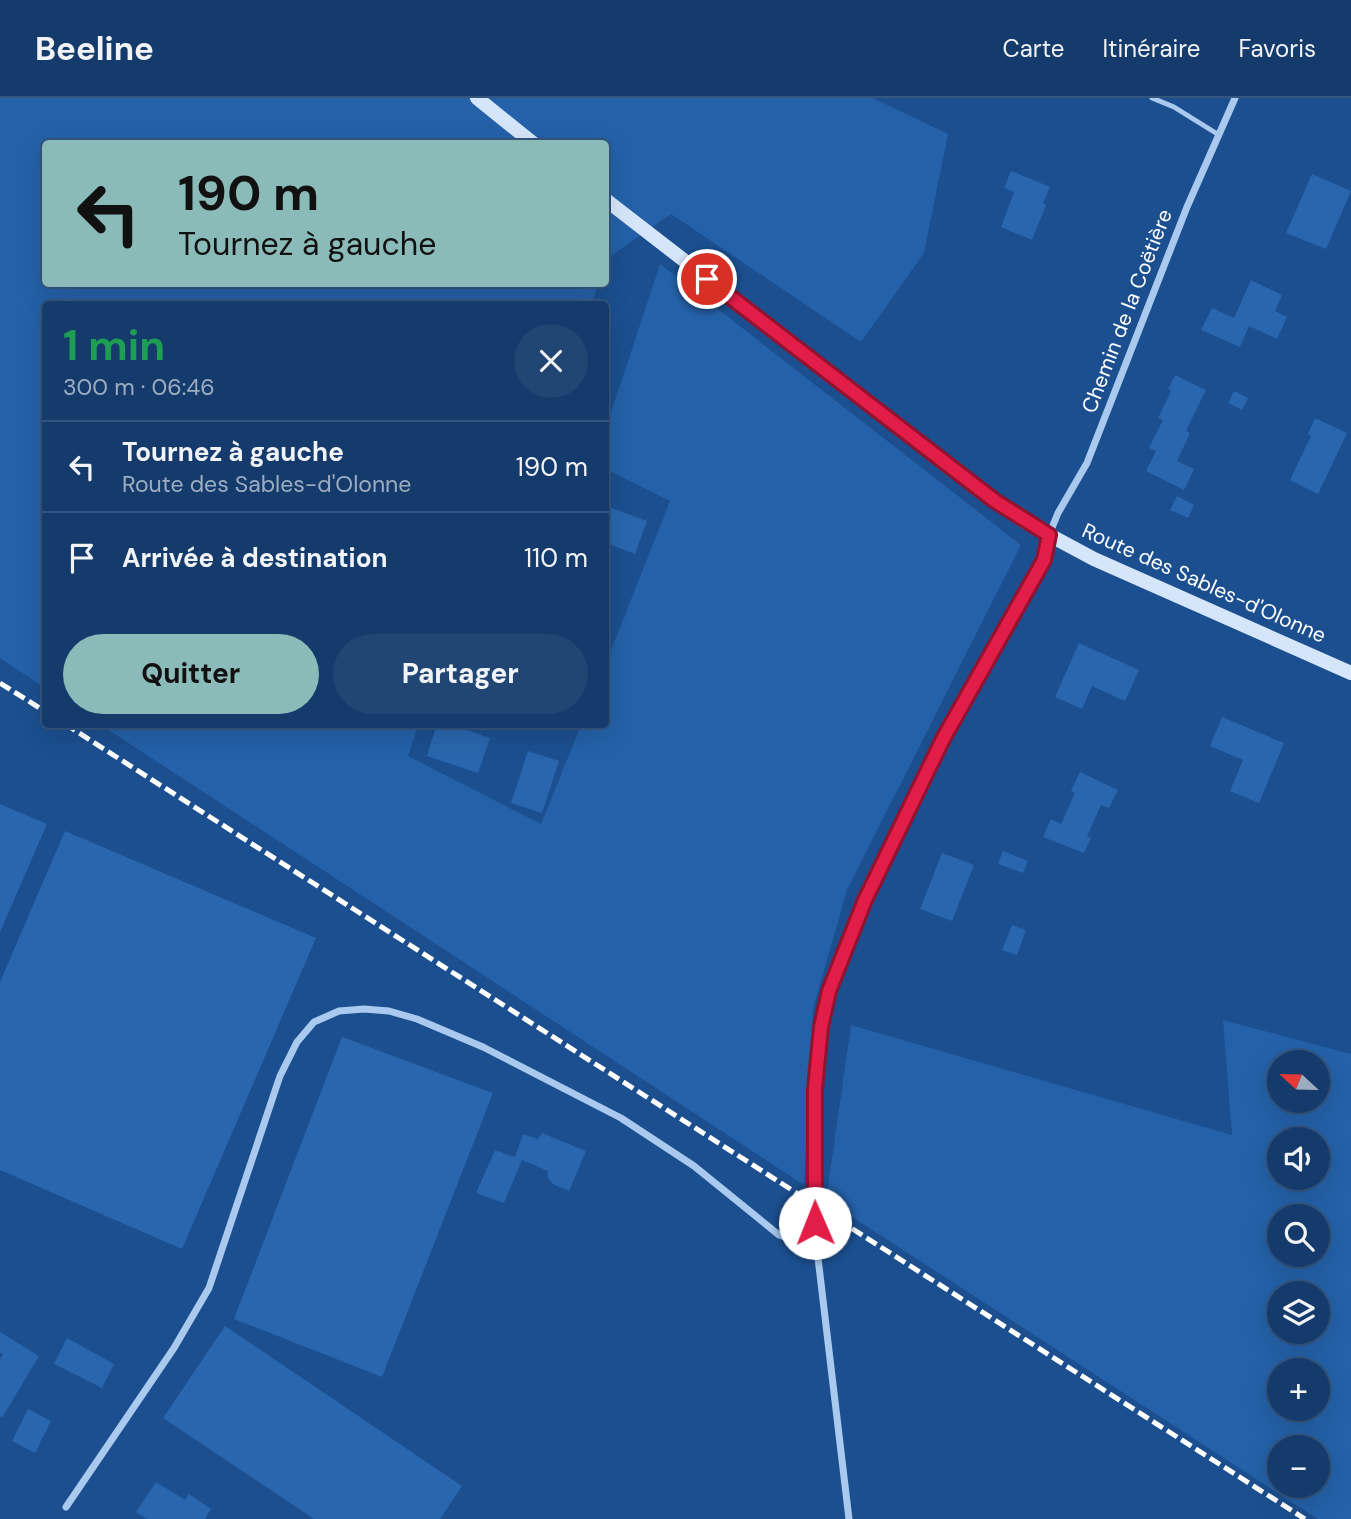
<!DOCTYPE html>
<html lang="fr">
<meta charset="utf-8">
<style>
body{margin:0;font-family:"DM Sans",sans-serif;background:#214673;color:#f1f3f6;height:100vh;display:flex;flex-direction:column;font-size:26px;white-space:nowrap}
*{box-sizing:border-box;margin:0}
p{font-size:23px;color:#9dadc1}
.icon{flex:none;width:38px;height:38px;fill:none;stroke:currentColor;stroke-width:2;stroke-linecap:round;stroke-linejoin:round}
.map{position:relative;flex:1;overflow:hidden}
.drawer{position:absolute;left:42px;top:203px;width:567px;height:427px;display:flex;flex-direction:column;background:#143b6b;border-radius:7px;box-shadow:0 7px 28px #0002,0 0 0 2px #33557e}
.drawer>*{flex:none}
.banner{position:absolute;left:42px;top:42px;width:567px;height:147px;border-radius:7px;box-shadow:0 7px 28px #0002,0 0 0 2px #33557e;background:#8bbbb9;color:#111;overflow:hidden}
.needle{width:46px;rotate:292deg}
.tools{position:absolute;left:1267px;top:952px;display:grid;gap:14px}
.tools a{display:grid;place-items:center;width:63px;height:63px;border-radius:50%;background:#143b6b;box-shadow:0 7px 28px #0002,0 0 0 2px #33557e;font-size:35px}
.pin{position:absolute;display:grid;place-items:center;width:60px;height:60px;color:#fff;margin:-30px;border:4px solid #fff;border-radius:50%;box-shadow:0 2px 7px #0007}
.me{position:absolute;width:77px;margin:-38px;rotate:359deg;stroke-linejoin:round;filter:drop-shadow(0 0 5px #0008)}
.turn{display:flex;align-items:center;gap:24px;height:147px;padding:0 21px;font-size:32px}
.turn .icon{width:91px;height:91px;stroke-width:2.5}
.turn b{display:block;font-size:49px;line-height:60px}
.round{display:grid;place-items:center;flex:none;width:74px;height:74px;border-radius:37px;background:#214673}
.overview{display:flex;align-items:center;justify-content:space-between;height:119px;padding:0 21px}
h1{font-size:42px;font-weight:700;line-height:52px;color:#1e9e55}
.cta{display:flex;gap:14px;margin-top:auto;padding:14px 21px}
.cta a{flex:1;height:80px;border-radius:42px;background:#8bbbb9;color:#111;font-size:28px;font-weight:700;line-height:80px;text-align:center}
.cta a+a{background:#214673;color:#f1f3f6}
ul{padding:0;list-style:none}
li{display:flex;align-items:center;gap:21px;height:91px;padding:0 21px;border-top:2px solid #33557e}
li div{flex:1}
li b{display:block;font-size:26px}
li em{font-style:normal}
header{display:flex;align-items:center;gap:42px;box-sizing:border-box;height:98px;padding:0 35px;background:#143b6b;border-bottom:2px solid #33557e}
header strong{font-size:33px}
nav{display:flex;gap:38px;margin-inline-start:auto;font-size:24px}
.map>svg:first-child{display:block}
</style>
<header>
<strong>Beeline</strong>
<nav><a>Carte</a><a>Itinéraire</a><a>Favoris</a></nav>
</header>
<div class="map">
<svg width="1351" height="1421" viewBox="0 0 1351 1421">
<rect width="100%" height="100%" fill="#1b4f8f"/>
<path fill="#2461a8" fill-rule="evenodd" d="M0 0H873L948 36 924 155 861 244 671 116 608 160 606 168V46H46V186H599L591 206H46L45 590 0 560Z
M660 166 1021 447 847 792 813 911 804 1087 101 627H418L408 658 541 726 581 627 606 626V565L670 403 606 371V330Z
M1223 922 1351 956V1421H1318L826 1102 851 927 1232 1037ZM1318 964V1003H1279V964ZM1318 1041V1080H1279V1041ZM1318 1118V1157H1279V1118ZM1318 1195V1234H1279V1195ZM1279 1272H1318V1311H1279ZM1279 1349H1318V1388H1279Z"/>
<path fill="#2a66ad" d="M1011 73 1050 89 1043 105 1046 107 1032 142 1001 129 1014 94 1004 90Z
M1312 76 1351 93 1326 151 1286 135Z
M1251 182 1282 197 1275 213 1287 219 1277 241 1249 228 1240 249 1201 232 1212 210 1234 220Z
M1175 277 1206 292 1186 333 1190 335 1177 363 1194 371 1184 392 1146 373 1156 353 1149 350 1163 322 1158 320 1171 293 1168 291Z
M1234 293 1248 300 1242 312 1228 305Z
M1315 320 1347 335 1318 396 1290 382 1311 338 1308 336Z
M1177 398 1194 407 1188 420 1170 412Z
M606 408 647 423 635 456 606 445Z
M1079 545 1139 572 1125 603 1092 588 1082 611 1055 599Z
M1222 619 1284 645 1259 705 1230 693 1243 662 1210 648Z
M437 626H449L490 640 478 675 427 658Z
M528 653 559 663 542 715 511 705Z
M1080 674 1118 692 1109 710 1101 707 1087 738 1091 740 1084 755 1043 739 1051 721 1061 726 1075 695 1071 693Z
M0 706 47 726 0 834Z
M65 733 316 840 182 1151 0 1072V884Z
M1003 753 1028 763 1023 775 998 766Z
M942 755 974 767 952 823 920 811Z
M1012 827 1026 832 1017 857 1002 852Z
M342 939 493 995 382 1279 234 1221Z
M542 1035 586 1053 569 1093 553 1086 548 1080V1073L522 1062 504 1105 476 1095 495 1052 515 1059 523 1036 538 1041Z
M225 1228 462 1388 440 1421H314L163 1320Z
M0 1234 39 1258 2 1320 0 1318V1262L3 1256 0 1255Z
M67 1240 114 1266 102 1290 54 1266Z
M28 1311 51 1323 35 1355 12 1343Z
M156 1384 185 1402 189 1396 211 1411 205 1421H147L136 1414Z"/>
<g fill="none" stroke-linecap="round" stroke-linejoin="round">
<path stroke="#a9c9ee" stroke-width="5" d="M1152 0 1174 9 1219 37"/>
<path stroke="#a9c9ee" stroke-width="7" d="M66 1409 174 1250 209 1190 280 978 297 944 314 924 339 913 364 911 389 913 417 921 483 949 621 1020 694 1068 779 1137 800 1144 816 1143
M849 1421 816 1143 815 991 821 929 829 893 865 802 943 641 1044 462 1049 437 1058 415 1087 365 1187 109 1235 0"/>
<path stroke="#d6e6fa" stroke-width="14" d="M477 0 534 46
M606 102 995 403 1025 424 1094 461 1351 575"/>
<path stroke="#fff" stroke-width="5" stroke-dasharray="12 5" stroke-linecap="butt" d="M0 585 46 614
M65 626 1305 1421"/>
</g>
<g fill="none" stroke-linecap="round" stroke-linejoin="round">
<g stroke="#92132f" stroke-width="18">
<path id="route" d="M707 181 995 403 1049 437 1044 462 943 641 865 802 829 893 821 929 815 991V1125"/>
</g>
<use href="#route" stroke="#e11d48" stroke-width="12"/>
</g>
<g text-anchor="middle" dominant-baseline="central" stroke-width="7" stroke-linejoin="round" paint-order="stroke">
<g font-size="21" fill="#fff" stroke="#1b4f8f">
<text transform="translate(1127 213) rotate(-69)">Chemin de la Coëtière</text>
<text transform="translate(1204 485) rotate(24)">Route des Sables-d'Olonne</text>
</g>
</g>
</svg>
<div class="tools">
<a><svg class="needle" viewBox="-14 -14 28 28"><path d="M0-13l5 13h-10z" fill="#e53935"/><path d="M0 13l5-13h-10z" fill="#9dadc1"/></svg></a>
<a><svg class="icon" aria-label="sound" viewBox="0 0 24 24"><path d="M4 9h4l5-4v14l-5-4H4zM17 9q2 3 0 6"/></svg></a>
<a><svg class="icon" aria-label="search" viewBox="0 0 24 24"><circle cx="10" cy="10" r="6"/><path d="M15 15l6 6"/></svg></a>
<a><svg class="icon" aria-label="layers" viewBox="0 0 24 24"><path d="M12 4l9 5-9 5-9-5zM3 14l9 5 9-5"/></svg></a>
<a>+</a>
<a>−</a>
</div>
<div class="pin" style="left:707px;top:181px;background:#d93025"><svg class="icon" aria-label="arrive" viewBox="0 0 24 24"><path d="M6 21V4h12l-3 4 3 4H6"/></svg></div>
<svg class="me" style="left:815px;top:1125px" viewBox="-20 -20 40 40"><circle r="19" fill="#fff"/><path d="M0-13L10 11 0 6-10 11z" fill="#e11d48"/></svg>
<div class="banner">
<div class="turn"><svg class="icon" aria-label="left" viewBox="0 0 24 24"><path d="M17 20v-9H6M10 6l-5 5 5 5"/></svg><div><b>190 m</b>Tournez à gauche</div></div>
</div>
<section class="drawer">
<div class="overview"><div><h1>1 min</h1><p>300 m · 06:46</p></div><a class="round"><svg class="icon" aria-label="close" viewBox="0 0 24 24"><path d="M6 6l12 12M18 6L6 18"/></svg></a></div>
<ul>
<li><svg class="icon" aria-label="left" viewBox="0 0 24 24"><path d="M17 20v-9H6M10 6l-5 5 5 5"/></svg><div><b>Tournez à gauche</b><p>Route des Sables-d'Olonne</p></div><em>190 m</em></li>
<li><svg class="icon" aria-label="arrive" viewBox="0 0 24 24"><path d="M6 21V4h12l-3 4 3 4H6"/></svg><div><b>Arrivée à destination</b></div><em>110 m</em></li>
</ul>
<div class="cta"><a>Quitter</a><a>Partager</a></div>
</section>
</div>
